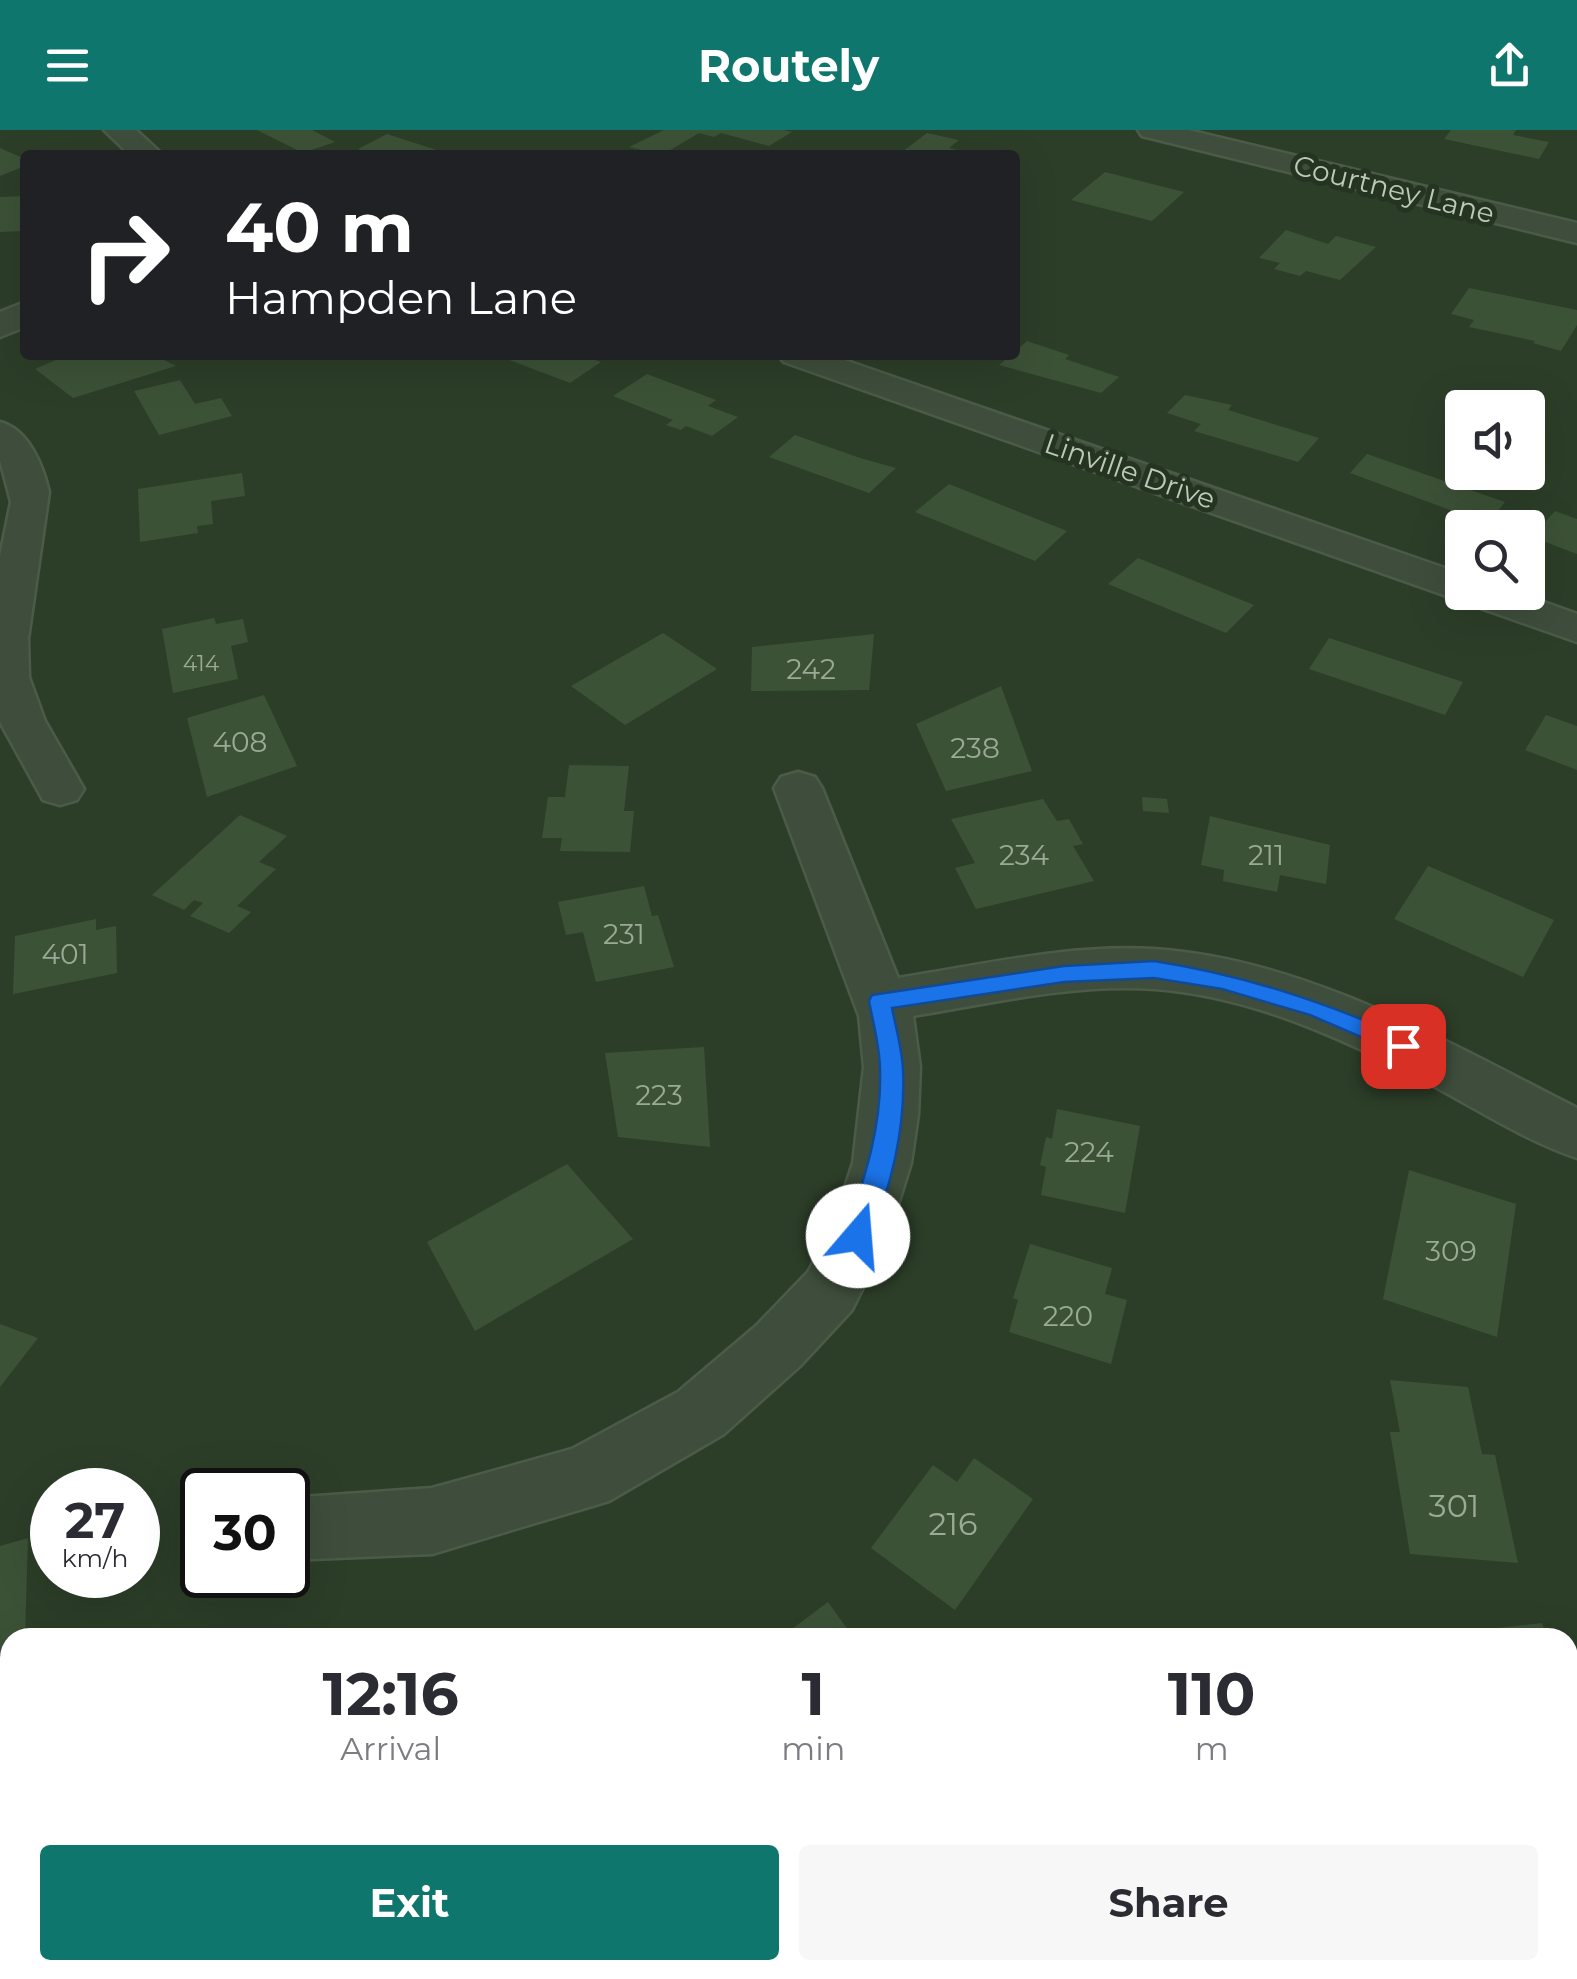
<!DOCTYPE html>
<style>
body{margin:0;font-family:Montserrat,sans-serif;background:#f7f7f7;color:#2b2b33;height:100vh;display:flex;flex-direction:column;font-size:38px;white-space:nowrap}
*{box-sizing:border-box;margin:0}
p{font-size:32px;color:#7c7c81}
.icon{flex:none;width:55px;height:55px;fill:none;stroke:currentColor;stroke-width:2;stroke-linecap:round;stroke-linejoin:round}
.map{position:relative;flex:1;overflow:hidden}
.side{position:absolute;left:0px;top:1498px;width:1578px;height:352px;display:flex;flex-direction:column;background:#fff;border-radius:30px 30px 0 0;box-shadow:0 10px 40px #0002}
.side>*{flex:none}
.top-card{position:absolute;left:20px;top:20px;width:1000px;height:210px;border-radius:10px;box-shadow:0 10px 40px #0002;background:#202124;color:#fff;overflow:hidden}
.fabs{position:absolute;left:1445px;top:260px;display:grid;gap:20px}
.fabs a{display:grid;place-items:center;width:100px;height:100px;border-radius:10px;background:#fff;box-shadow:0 10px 40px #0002;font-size:50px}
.speed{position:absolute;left:30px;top:1338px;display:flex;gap:20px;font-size:50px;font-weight:700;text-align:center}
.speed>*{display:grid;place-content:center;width:130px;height:130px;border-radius:50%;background:#fff;box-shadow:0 10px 40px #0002;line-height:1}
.speed small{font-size:25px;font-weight:400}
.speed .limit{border:5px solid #111;border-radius:15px;background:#fff;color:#111}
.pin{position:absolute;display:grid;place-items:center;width:85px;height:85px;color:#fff;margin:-42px;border-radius:20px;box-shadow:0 5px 15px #0006}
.me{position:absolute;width:110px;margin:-55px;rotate:18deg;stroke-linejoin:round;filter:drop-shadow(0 0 8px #0008)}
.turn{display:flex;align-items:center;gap:35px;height:210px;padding:0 40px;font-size:45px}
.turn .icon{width:130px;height:130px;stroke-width:2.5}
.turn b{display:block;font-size:70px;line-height:85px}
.eta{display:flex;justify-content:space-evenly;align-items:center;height:170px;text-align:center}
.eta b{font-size:60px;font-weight:700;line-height:70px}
.action{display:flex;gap:20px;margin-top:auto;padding:20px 40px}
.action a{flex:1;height:115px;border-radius:10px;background:#0f766e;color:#fff;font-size:40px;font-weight:700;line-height:115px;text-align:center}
.action a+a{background:#f7f7f7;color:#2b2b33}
header{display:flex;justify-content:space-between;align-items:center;height:130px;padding:0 40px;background:#0f766e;color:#fff;font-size:45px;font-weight:700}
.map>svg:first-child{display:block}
</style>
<header><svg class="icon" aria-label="menu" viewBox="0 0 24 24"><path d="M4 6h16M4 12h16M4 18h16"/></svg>Routely<svg class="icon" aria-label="share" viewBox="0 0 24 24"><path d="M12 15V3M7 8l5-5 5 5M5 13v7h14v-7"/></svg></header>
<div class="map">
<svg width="1577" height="1849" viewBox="0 0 1577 1849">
<rect width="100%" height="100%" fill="#2c3e28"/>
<path fill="#3c5237" d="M257 0H312L335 12 303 23Z
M664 0H783L792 2 769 16 721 3 714 7 699 3 662 25 629 17Z
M1451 0H1516L1513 5 1549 12 1539 29 1444 9Z
M927 3 959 10 949 18 980 25H898Z
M387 4 443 22 448 20 462 25H376L358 19Z
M0 18 25 29V36L0 46Z
M1105 42 1184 62 1152 91 1071 70Z
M25 66V101L0 102V67Z
M1286 100 1328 114 1336 106 1376 117 1340 150 1306 141 1300 146 1274 139 1280 133 1259 128Z
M1469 158 1577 180V195L1561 221 1533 213 1535 211 1469 197 1474 190 1451 184Z
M1027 211 1069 225 1065 229 1119 247 1101 263 999 235Z
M67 225H154L176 236 73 268 35 239Z
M496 225H582L601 232 570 253Z
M647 244 716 270 708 276 738 287 712 306 686 296 681 300 666 295 673 290 613 266Z
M180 250 195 274 221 268 232 286 159 305 134 261Z
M1185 265 1232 275 1228 280 1319 308 1298 332 1194 301 1201 294 1167 283Z
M795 305 860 328 896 338 869 363 769 327Z
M1367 324 1505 372 1488 394 1350 343Z
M242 343 245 366 211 371 213 394 197 396 198 403 140 412 138 359Z
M949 354 1067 401 1035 431 915 382Z
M1555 381 1577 389V424L1532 407Z
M1138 428 1254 475 1226 503 1108 454Z
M214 488 216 494 243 489 248 512 231 516 238 549 173 563 162 499Z
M663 503 717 539 625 595 571 556Z
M874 504 869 560 751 561 752 517Z
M1329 508 1463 552 1445 585 1309 539Z
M1001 556 1032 641 946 661 916 594Z
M264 565 297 636 207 667 187 588Z
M1546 585 1577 596V640L1525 620Z
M569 635 629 636 624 681H634L630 722 560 721 562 708H542L548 667H565Z
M1142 667 1167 669 1169 683 1143 681Z
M1043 669 1057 691 1069 689 1083 714 1073 716 1094 751 976 779 955 738 975 733 951 689Z
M240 685 287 706 259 732 276 739 237 776 251 782 229 803 190 786 203 773 194 770 184 780 152 765Z
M1210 686 1330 715 1326 754 1280 745 1277 762 1223 751 1224 740 1201 735Z
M1428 736 1554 790 1523 847 1394 789Z
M644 756 652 786 658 785 674 837 596 852 583 802 566 805 558 772Z
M96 789V800L116 796 117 843 13 864 15 806Z
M704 917 710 1017 618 1007 605 923Z
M1057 979 1140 996 1125 1083 1041 1065 1046 1037 1040 1035 1046 1007 1052 1009Z
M567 1034 633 1109 475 1201 427 1112Z
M1409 1040 1516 1074 1497 1207 1383 1169Z
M1030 1114 1112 1138 1105 1164 1127 1170 1111 1234 1009 1202 1018 1170 1013 1168Z
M0 1194 38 1208 0 1257Z
M1390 1250 1468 1257 1482 1324 1495 1325 1518 1433 1410 1424 1390 1302H1400Z
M974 1328 1033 1369 955 1480 871 1418 933 1335 957 1352Z
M28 1408 25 1508H10V1563L0 1566V1416Z
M828 1472 854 1508H780Z
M1542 1493 1548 1508H1438V1505Z
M1568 1556 1577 1579V1675L1568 1676Z
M10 1657V1777L0 1768V1668Z
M1577 1789V1849H1560L1554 1840H1568V1795Z"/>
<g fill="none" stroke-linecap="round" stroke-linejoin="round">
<g stroke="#4b5b48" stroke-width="5">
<path id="minor" d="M104 0H136L163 25H130Z
M1138 0H1188L1577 93V113L1142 6Z
M25 172V197L0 207V182Z
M778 225H830L1462 444V462H1516L1577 484V512L784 232Z
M0 292C28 299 43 335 49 362L28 509 29 547 45 591 84 659 77 670 60 675 43 670 0 592V426L11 372 0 330Z
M798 642 815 647 822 658 898 848C982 835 1068 814 1154 819 1305 829 1445 911 1577 978V1028C1518 1008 1463 970 1407 942 1328 902 1245 866 1155 859 1075 853 992 873 913 886L920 937 918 985 911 1033 888 1107 852 1180 800 1236 724 1304 609 1371 432 1424 288 1430V1368L432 1358 572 1319 678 1262 756 1196 808 1142 830 1102 853 1033 864 937 859 886 774 658 781 647Z"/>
</g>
<use href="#minor" fill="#3f4e3c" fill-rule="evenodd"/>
</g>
<path fill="#1a73e8" stroke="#114b97" stroke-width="2.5" d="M1154 831C1245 845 1327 873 1411 910L1415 916 1403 925 1310 885 1222 859 1154 848 1064 852 892 878C896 898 902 919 903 939 906 997 891 1062 866 1114L858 1117 849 1114 845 1106C863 1052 882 999 880 940 880 917 873 893 869 871L872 865 1064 836Z"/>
<g text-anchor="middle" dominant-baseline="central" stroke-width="10" stroke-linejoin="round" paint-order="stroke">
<g font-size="22" fill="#9aaa96">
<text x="201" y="533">414</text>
</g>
<g font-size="28" fill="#bbc9b8" stroke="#243420">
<text transform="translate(1394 59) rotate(14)">Courtney Lane</text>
<text transform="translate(1130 341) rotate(19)">Linville Drive</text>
</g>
<g font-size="28" fill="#9aaa96">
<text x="811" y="539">242</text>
<text x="240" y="612">408</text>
<text x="975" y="618">238</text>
<text x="1024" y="725">234</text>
<text x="1266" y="725">211</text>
<text x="624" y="804">231</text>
<text x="65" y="824">401</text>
<text x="659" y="965">223</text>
<text x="1089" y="1022">224</text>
<text x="1451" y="1121">309</text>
<text x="1068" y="1186">220</text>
</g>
<g font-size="32" fill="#9aaa96">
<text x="1454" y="1375">301</text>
<text x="953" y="1393">216</text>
</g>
</g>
</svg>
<div class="fabs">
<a><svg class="icon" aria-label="sound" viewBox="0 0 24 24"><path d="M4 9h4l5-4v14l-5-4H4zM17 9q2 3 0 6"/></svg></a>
<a><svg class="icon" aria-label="search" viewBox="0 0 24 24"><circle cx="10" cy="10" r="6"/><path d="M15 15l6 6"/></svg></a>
</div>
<div class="speed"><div>27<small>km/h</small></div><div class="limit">30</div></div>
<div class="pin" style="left:1403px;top:916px;background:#d93025"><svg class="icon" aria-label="arrive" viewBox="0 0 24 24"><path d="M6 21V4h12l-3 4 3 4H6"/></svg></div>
<svg class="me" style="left:858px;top:1106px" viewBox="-20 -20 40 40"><circle r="19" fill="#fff"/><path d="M0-13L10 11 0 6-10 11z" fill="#1a73e8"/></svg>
<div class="top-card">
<div class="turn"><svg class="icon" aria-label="right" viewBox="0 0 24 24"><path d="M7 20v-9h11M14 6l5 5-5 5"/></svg><div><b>40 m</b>Hampden Lane</div></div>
</div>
<section class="side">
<div class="eta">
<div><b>12:16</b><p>Arrival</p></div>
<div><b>1</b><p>min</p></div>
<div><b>110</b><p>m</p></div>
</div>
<div class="action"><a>Exit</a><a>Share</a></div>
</section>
</div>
